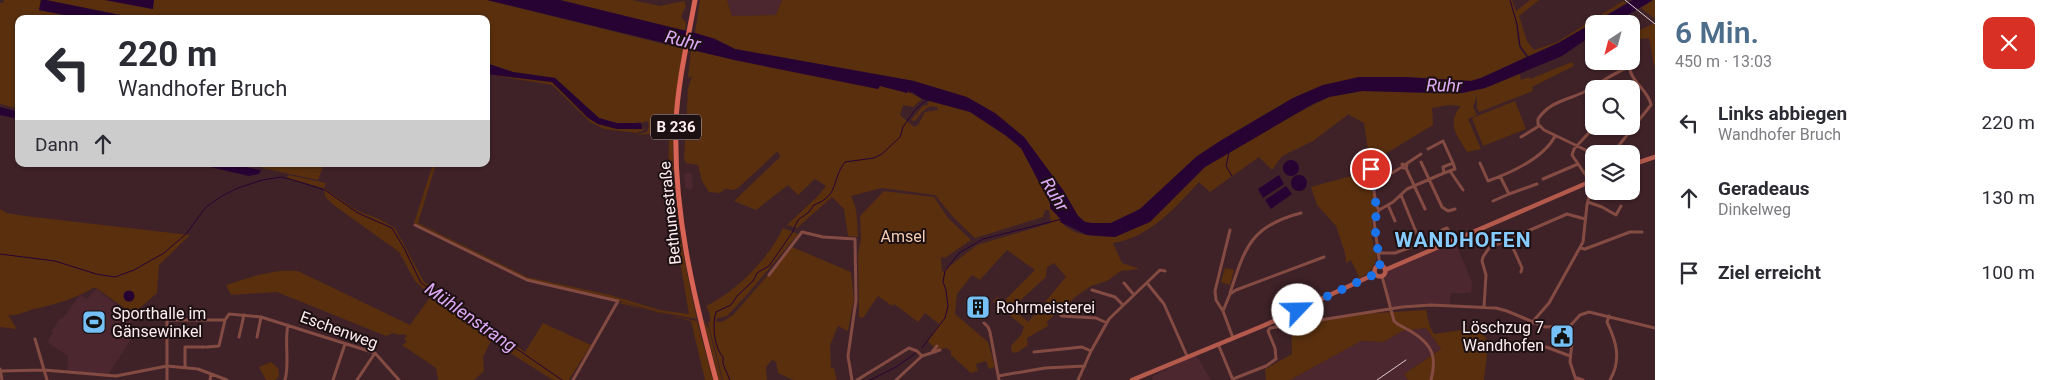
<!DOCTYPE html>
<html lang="de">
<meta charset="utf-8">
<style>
body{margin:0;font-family:Roboto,sans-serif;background:#f2f2f3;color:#2b2b33;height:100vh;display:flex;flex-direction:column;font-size:19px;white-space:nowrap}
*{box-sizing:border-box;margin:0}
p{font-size:16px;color:#7c7c81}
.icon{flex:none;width:28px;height:28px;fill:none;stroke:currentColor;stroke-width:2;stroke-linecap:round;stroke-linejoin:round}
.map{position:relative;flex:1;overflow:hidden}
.details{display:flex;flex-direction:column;background:#fff;width:400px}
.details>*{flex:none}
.banner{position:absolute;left:15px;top:15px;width:475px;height:152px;border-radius:10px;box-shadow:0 1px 4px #0004;background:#fff;color:#2b2b33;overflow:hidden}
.needle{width:32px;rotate:216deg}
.fabs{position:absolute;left:1585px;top:15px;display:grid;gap:10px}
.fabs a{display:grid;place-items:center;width:55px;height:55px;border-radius:10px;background:#fff;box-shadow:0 1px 4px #0004;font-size:25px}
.pin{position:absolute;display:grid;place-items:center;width:42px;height:42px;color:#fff;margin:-21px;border:2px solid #fff;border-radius:50%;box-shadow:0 1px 5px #0007}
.me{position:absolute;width:55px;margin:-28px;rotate:66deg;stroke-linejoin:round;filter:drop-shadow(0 0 4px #0008)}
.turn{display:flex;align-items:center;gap:18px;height:105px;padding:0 20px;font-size:22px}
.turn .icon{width:65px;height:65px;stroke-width:2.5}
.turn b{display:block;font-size:35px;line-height:42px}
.then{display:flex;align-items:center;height:48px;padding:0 20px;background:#0003;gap:10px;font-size:19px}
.round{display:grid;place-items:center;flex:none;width:52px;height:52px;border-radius:10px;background:#f2f2f3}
.head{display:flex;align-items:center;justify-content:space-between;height:85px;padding:0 20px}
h1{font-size:30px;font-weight:600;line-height:38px;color:#4c6e8b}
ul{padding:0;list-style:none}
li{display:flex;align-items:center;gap:15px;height:75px;padding:0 20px}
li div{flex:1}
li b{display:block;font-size:19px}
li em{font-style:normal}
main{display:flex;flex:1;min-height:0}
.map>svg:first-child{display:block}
</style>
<main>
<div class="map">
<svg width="1655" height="380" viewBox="0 0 1655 380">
<rect width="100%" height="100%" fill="#3e2228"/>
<path fill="#4c2730" d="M727 0H782L776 15 732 16Z
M688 172 692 174 693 187 690 190 685 187 684 175Z
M1455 242 1472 282 1471 293H1452L1450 295V305L1390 308 1385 275 1387 271Z
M96 289 134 317 128 327 135 333 108 375 67 371 68 356 47 342 53 333 51 332 60 318 62 319 80 295 87 299Z
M1426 328 1441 349 1404 374 1408 380H1290L1361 341 1384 342 1402 331Z
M1196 355 1211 380H1152L1153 376Z"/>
<path fill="#592f0e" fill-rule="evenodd" d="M4 0H41L39 10 84 19H19V109L0 104V3H3Z
M46 0H105L152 9 154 0H487L684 49C680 80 673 112 673 144 672 204 684 261 697 319L658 312 607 297 528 279 414 223 433 164H436L418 223 527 277 610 295 660 310 689 314 668 192 669 138 651 134 635 135 647 132 649 126 648 121 640 123 638 121 637 124 617 123 599 118 555 78 513 72 486 63V19H140Z
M560 0H632L660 6 684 1 686 6 681 17 686 23 685 31Z
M700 0H727L732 16 776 15 782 0H1512L1516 11 1530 0H1539L1519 16 1527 41 1534 50 1557 42 1623 1 1627 3 1558 43 1528 56 1520 46 1514 13 1519 47 1526 57 1481 78 1471 81 1405 77 1323 85 1293 98 1220 141 1196 157 1140 209 1111 223H1091L1085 222 1078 216 1063 190 1024 137 914 81 735 49 715 39 695 33Z
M1653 0H1655V19L1641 8Z
M1655 23V71L1649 38 1631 40V34Z
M691 50 878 89 880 86 909 91 910 93 922 99 913 107 903 105 900 115 914 127 918 125 925 112 938 110 937 107C926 104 921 113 915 121L911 120 923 106 928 105 929 100 971 112 1005 135 1021 148 1050 203V208C1057 213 1059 221 1065 226 1078 237 1099 236 1115 237L1205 167 1285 119 1329 97 1362 91 1424 93H1462L1485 88 1520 74 1521 80 1529 77 1530 79 1572 62 1574 66 1532 87 1533 91 1479 112 1477 108V96L1473 107 1477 115 1468 119 1481 149 1467 152C1457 135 1446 124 1461 106L1448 105 1432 108 1433 125 1370 163 1364 123 1351 116 1349 114 1313 141 1282 156 1272 170 1259 157 1210 192 1199 182C1175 208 1149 238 1113 243L1122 263 1140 269 1121 271 1107 281 1091 286 1074 298 1065 307V312L1054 315 1047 322 1048 326 1027 338 1028 345 1018 352 1012 353 1011 346 1021 335 1024 327 993 301 997 297 1003 302 1035 270 1007 250 980 280 972 275 957 294 955 314 988 342 995 367 989 369 986 361 976 364 978 371 971 373 951 355V351L946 348 936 350 928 341 939 324 925 313 918 322 894 304 892 306 878 296 863 318 859 317 858 254 861 239 860 216 884 191 934 197 948 218 971 240 945 258 941 257 942 272 977 245 1051 223 1049 210H1045L1043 217 975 238 954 218 935 195 882 188 851 196C858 208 857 224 858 237L848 236 844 209 832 197 797 228 787 225 819 195 826 186 815 179 798 195 788 185 756 210 734 201 780 157 778 151 738 188 733 190 725 189 720 193 709 192 702 181 698 165 686 163 684 159 688 89 692 76 688 78ZM1054 263 1066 277 1028 322 1012 308 1046 277 1047 267Z
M486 74 552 82 598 124 617 129H646L636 133 604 129 590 122 552 85Z
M1515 101 1526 129 1483 146 1472 118Z
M266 164C285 167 304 164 324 164L318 180 262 168Z
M1365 172 1366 176 1372 179 1377 210 1372 221 1373 229 1371 230 1374 250H1377C1378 269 1365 276 1350 283L1359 277 1351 260 1346 263 1345 253 1336 226 1317 205 1311 187Z
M288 175 326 183 324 188 358 211 379 219 395 228 424 282 525 352 543 323 591 345 569 380H553L491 341 483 357 484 371 474 380H438L436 368 402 345 407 342 404 339 407 336 403 334 400 335 393 333 386 336 277 292 231 295 226 285C249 278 274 268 298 271L410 325 431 296 415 281 399 252 335 206 326 198 323 188 287 178Z
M0 209 7 213 25 216 190 235 159 265 157 293 133 314 96 288H93C72 300 56 304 34 309 24 312 18 316 8 315L17 329 0 327Z
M783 228 798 234 746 296 727 316 716 319 717 322 724 321 734 314 792 247 851 272 854 299 848 331 838 326 830 345 831 368H834L837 380H793L778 373 776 362 772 360 766 367 767 380H723L708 322H710V315L706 306C735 293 770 257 783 228Z
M1225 268 1234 270 1230 285 1221 282Z
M623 302 657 313 697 321 713 380H705L691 321 619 303Z
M1426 310 1430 327 1434 334 1476 328 1487 339 1483 348 1487 354 1484 380H1408L1404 374 1441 349 1426 328 1402 331 1384 342 1361 341 1290 380H1266L1265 369 1292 354 1291 327 1361 314Z
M704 321 709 329 722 380H719Z
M271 362 278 368 279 376 275 380H266L259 367Z"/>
<path fill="#270334" d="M41 0H46L140 19H84L39 10Z
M105 0H154L153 9Z
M487 0H560L695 33 715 39 735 49 914 81 967 97 995 113 1024 137 1063 190 1078 216 1085 222 1092 223H1111L1140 209 1196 157 1220 141 1293 98 1323 85 1359 77H1405L1471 81 1481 78 1558 43 1633 0H1653L1612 24H1594V34L1562 56 1485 88 1462 93H1442L1362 91 1329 97 1313 104 1205 167 1150 222 1115 237 1087 235 1060 222 1061 219 1050 208V203L1021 148 1005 135 970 112 922 99 912 92 910 93 909 91 907 93 880 86 878 89 734 60Z
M486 63 513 72 555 78 599 118 617 123H641L642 129H617L598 124 588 118 552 82 486 74Z
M0 107 19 112V119L0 115Z
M1283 168a8 8 0 1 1 16 0a8 8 0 1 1-16 0Z
M197 164H230L261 170 259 174 249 176Z
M1291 183a8 8 0 1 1 16 0a8 8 0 1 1-16 0Z
M1279 175 1284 184 1263 198 1258 189Z
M1286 186 1292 194 1271 209 1265 200Z
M123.5 296a5.5 5.5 0 1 1 11 0a5.5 5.5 0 1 1-11 0Z"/>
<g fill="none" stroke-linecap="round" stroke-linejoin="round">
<path stroke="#270334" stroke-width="1" d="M1510 0 1517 24 1520 46 1528 57
M1229 153 1226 166 1232 176
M0 254 55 261 96 274 115 277 134 270 164 253 186 234 206 207 222 196 238 188 262 180 281 177 290 179 325 190 358 213 392 228 404 248 421 283 562 380
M922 348 945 318 948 306 946 290 943 282 945 271 959 253 983 239 1062 219
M730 380 723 364V357C714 348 712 324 716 312L731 305 737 296 753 281 757 273 769 266 792 233 798 220 809 212 814 205C840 195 831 180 845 162L874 158 882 154 900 137 903 127 915 110 924 102 930 99
M870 380 896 367 916 353"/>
<path stroke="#844b42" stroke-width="3" d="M1629 89 1635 82
M1521 137 1539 126
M1428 149 1443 141 1453 163
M1594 154 1544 130 1538 124V119C1550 101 1568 100 1584 92 1599 84 1613 73 1629 67
M1612 154 1651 105C1648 88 1628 82 1629 61
M1421 162 1442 207 1448 211 1455 209
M1480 163 1488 181C1510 173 1544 158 1555 136
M1406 164 1421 154
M1406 168H1403L1402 164 1407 165 1406 168 1425 209
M1371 169 1376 205 1379 210
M1450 171 1463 190
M1392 173 1402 167
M1543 179 1578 164
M1509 194 1537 184
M1401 195 1421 244
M1493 201 1509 194 1500 176
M1588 202 1602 207 1616 215 1621 206
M1388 205 1395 221
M415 225 527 280 618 301 573 380
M1230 230 1215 291 1216 300 1223 311 1233 338
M1509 239 1522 268 1521 272
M1580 248 1585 249 1630 232H1642
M1379 253H1395L1450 233 1447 228 1442 230 1441 236
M1380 266 1374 221 1379 210 1393 202 1407 189 1444 173 1443 167 1453 163 1455 169 1444 173
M769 275 802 232 823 237 855 239 856 300 848 356 852 380
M1382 276 1394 321C1399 326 1406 328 1412 332 1433 345 1437 357 1431 380
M1124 283 1134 295
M1147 283 1164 304 1187 356
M1092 290 1115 297 1123 305
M1230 293C1245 248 1250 226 1301 213
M1484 307 1486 275 1482 261 1483 257 1489 248 1567 214 1585 219
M1223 311 1230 294 1236 290 1324 257
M1061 316 1096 318 1107 323
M1609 316 1607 322C1616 341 1622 359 1610 380
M984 323 988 327 990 332 999 380
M1533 323 1535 319 1549 303 1583 242 1587 205 1590 192 1587 177 1572 155 1574 149 1595 126
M1570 326 1572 342 1570 362 1576 380
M239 337 244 315
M257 337 261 317
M35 339 47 380
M1218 344 1233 380
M207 347 219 346 225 320 229 314 261 317 375 353 399 380
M1546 347 1570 356
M932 352 937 346
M1034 352 1082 347 1091 351
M185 367V347H205
M0 369 2 380
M0 371 44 370 116 376 167 366 198 369 227 380
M998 376 1045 368 1085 366
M1577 378 1583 380
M1233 379 1266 366 1276 359 1275 348 1268 331 1270 328 1402 307 1431 305 1496 308 1507 311 1545 327 1570 326 1580 315 1589 312 1655 328
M167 380V320H225
M210 380 211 374
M285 380C290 362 284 343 288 325
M333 380 345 344
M357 380 375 353
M857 380 909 348 917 351 922 356
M896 380 922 356 940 350
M1078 380 1091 351 1109 319 1160 270 1165 271"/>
<path stroke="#b45a4d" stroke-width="4.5" d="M1631 165 1655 157
M1374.5 271a5.5 5.5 0 1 1 11 0a5.5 5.5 0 1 1-11 0Z
M1385 270 1594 180
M1132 380 1265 325 1375 274"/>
<path stroke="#d96455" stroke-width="5" d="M695 0C688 39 678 81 676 121 673 211 693 294 716 380"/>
<path stroke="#dccace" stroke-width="1" d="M1625 0 1655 24
M1377 380 1406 360"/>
</g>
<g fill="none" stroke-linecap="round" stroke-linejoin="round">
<path stroke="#1a73e8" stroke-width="9" stroke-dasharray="0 16.2" d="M1298 310 1375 274V269L1380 266 1374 221 1379 210 1376 205 1371 169"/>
</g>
<defs>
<g id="building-square" transform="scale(1.25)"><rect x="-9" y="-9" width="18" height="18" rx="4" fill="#75c0f6" stroke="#1d1013"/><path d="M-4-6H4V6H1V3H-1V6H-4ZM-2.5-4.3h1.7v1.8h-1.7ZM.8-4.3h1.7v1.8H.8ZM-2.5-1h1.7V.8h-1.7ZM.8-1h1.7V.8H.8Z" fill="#111"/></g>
<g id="stadium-square" transform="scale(1.25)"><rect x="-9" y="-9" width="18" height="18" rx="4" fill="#75c0f6" stroke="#1d1013"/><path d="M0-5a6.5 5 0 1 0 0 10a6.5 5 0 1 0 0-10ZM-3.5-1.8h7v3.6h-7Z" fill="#111"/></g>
<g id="civic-square" transform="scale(1.25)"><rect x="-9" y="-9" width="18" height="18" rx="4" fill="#75c0f6" stroke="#1d1013"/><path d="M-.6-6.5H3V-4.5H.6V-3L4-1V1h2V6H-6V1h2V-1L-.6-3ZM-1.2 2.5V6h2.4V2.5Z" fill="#111"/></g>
</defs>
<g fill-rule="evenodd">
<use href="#building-square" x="978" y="307"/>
<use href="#stadium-square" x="94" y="322"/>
<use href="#civic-square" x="1562" y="336"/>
</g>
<g text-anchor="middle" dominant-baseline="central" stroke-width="4" stroke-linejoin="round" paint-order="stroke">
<rect fill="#1d1013" stroke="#baabae" stroke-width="1" x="651" y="114.5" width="50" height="25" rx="4"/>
<g font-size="15" font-weight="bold" fill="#fdedf0">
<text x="676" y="127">B 236</text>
</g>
<g font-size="16" fill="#fdedf0" stroke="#1d1013">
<text transform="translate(670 213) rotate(-96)">Bethunestraße</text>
<text transform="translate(339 330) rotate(20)">Eschenweg</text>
</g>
<g font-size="16" fill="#f6cdb2" stroke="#1d1013">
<text x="903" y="236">Amsel</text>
</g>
<g font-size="16" fill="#fdedf0" stroke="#1d1013" text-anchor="start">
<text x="996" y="307">Rohrmeisterei</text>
<text x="112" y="313">Sporthalle im<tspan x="112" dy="18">Gänsewinkel</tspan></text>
<text x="1544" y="327" text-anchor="end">Löschzug 7<tspan x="1544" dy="18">Wandhofen</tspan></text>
</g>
<g font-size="18" font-style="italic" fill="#dfaaf6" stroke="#1d1013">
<text transform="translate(683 40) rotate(14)">Ruhr</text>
<text transform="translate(1444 85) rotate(1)">Ruhr</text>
<text transform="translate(1055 194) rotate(59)">Ruhr</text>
<text transform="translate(471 317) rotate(35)">Mühlenstrang</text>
</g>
<g font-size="21" font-weight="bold" letter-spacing="1" fill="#87ccff" stroke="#1d1013">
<text x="1463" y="240">WANDHOFEN</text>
</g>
</g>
</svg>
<div class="fabs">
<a><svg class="needle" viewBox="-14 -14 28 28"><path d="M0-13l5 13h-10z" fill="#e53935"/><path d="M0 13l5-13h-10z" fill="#7c7c81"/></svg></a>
<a><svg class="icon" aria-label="search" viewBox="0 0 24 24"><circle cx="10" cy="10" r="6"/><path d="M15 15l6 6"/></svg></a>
<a><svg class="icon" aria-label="layers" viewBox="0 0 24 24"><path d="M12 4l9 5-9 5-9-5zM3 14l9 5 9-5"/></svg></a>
</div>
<div class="pin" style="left:1371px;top:169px;background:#d93025"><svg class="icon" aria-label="arrive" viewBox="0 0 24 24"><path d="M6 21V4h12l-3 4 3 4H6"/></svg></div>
<svg class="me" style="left:1298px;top:310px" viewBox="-20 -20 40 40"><circle r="19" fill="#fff"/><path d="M0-13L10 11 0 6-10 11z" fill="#1a73e8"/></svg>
<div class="banner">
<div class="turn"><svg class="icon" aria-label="left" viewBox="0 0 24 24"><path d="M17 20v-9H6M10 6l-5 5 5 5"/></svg><div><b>220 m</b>Wandhofer Bruch</div></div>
<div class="then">Dann<svg class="icon" aria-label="ahead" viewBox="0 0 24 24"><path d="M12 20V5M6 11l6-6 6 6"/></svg></div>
</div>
</div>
<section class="details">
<div class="head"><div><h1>6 Min.</h1><p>450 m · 13:03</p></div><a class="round" style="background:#d93025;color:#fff"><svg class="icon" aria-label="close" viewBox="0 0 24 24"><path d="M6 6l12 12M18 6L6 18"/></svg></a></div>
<ul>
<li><svg class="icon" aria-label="left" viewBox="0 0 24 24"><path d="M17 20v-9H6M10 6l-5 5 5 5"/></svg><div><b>Links abbiegen</b><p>Wandhofer Bruch</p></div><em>220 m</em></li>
<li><svg class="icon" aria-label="ahead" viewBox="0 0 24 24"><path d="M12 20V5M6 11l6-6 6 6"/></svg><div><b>Geradeaus</b><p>Dinkelweg</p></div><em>130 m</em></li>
<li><svg class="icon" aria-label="arrive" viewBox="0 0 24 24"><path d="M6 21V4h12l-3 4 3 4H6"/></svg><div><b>Ziel erreicht</b></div><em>100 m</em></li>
</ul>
</section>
</main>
